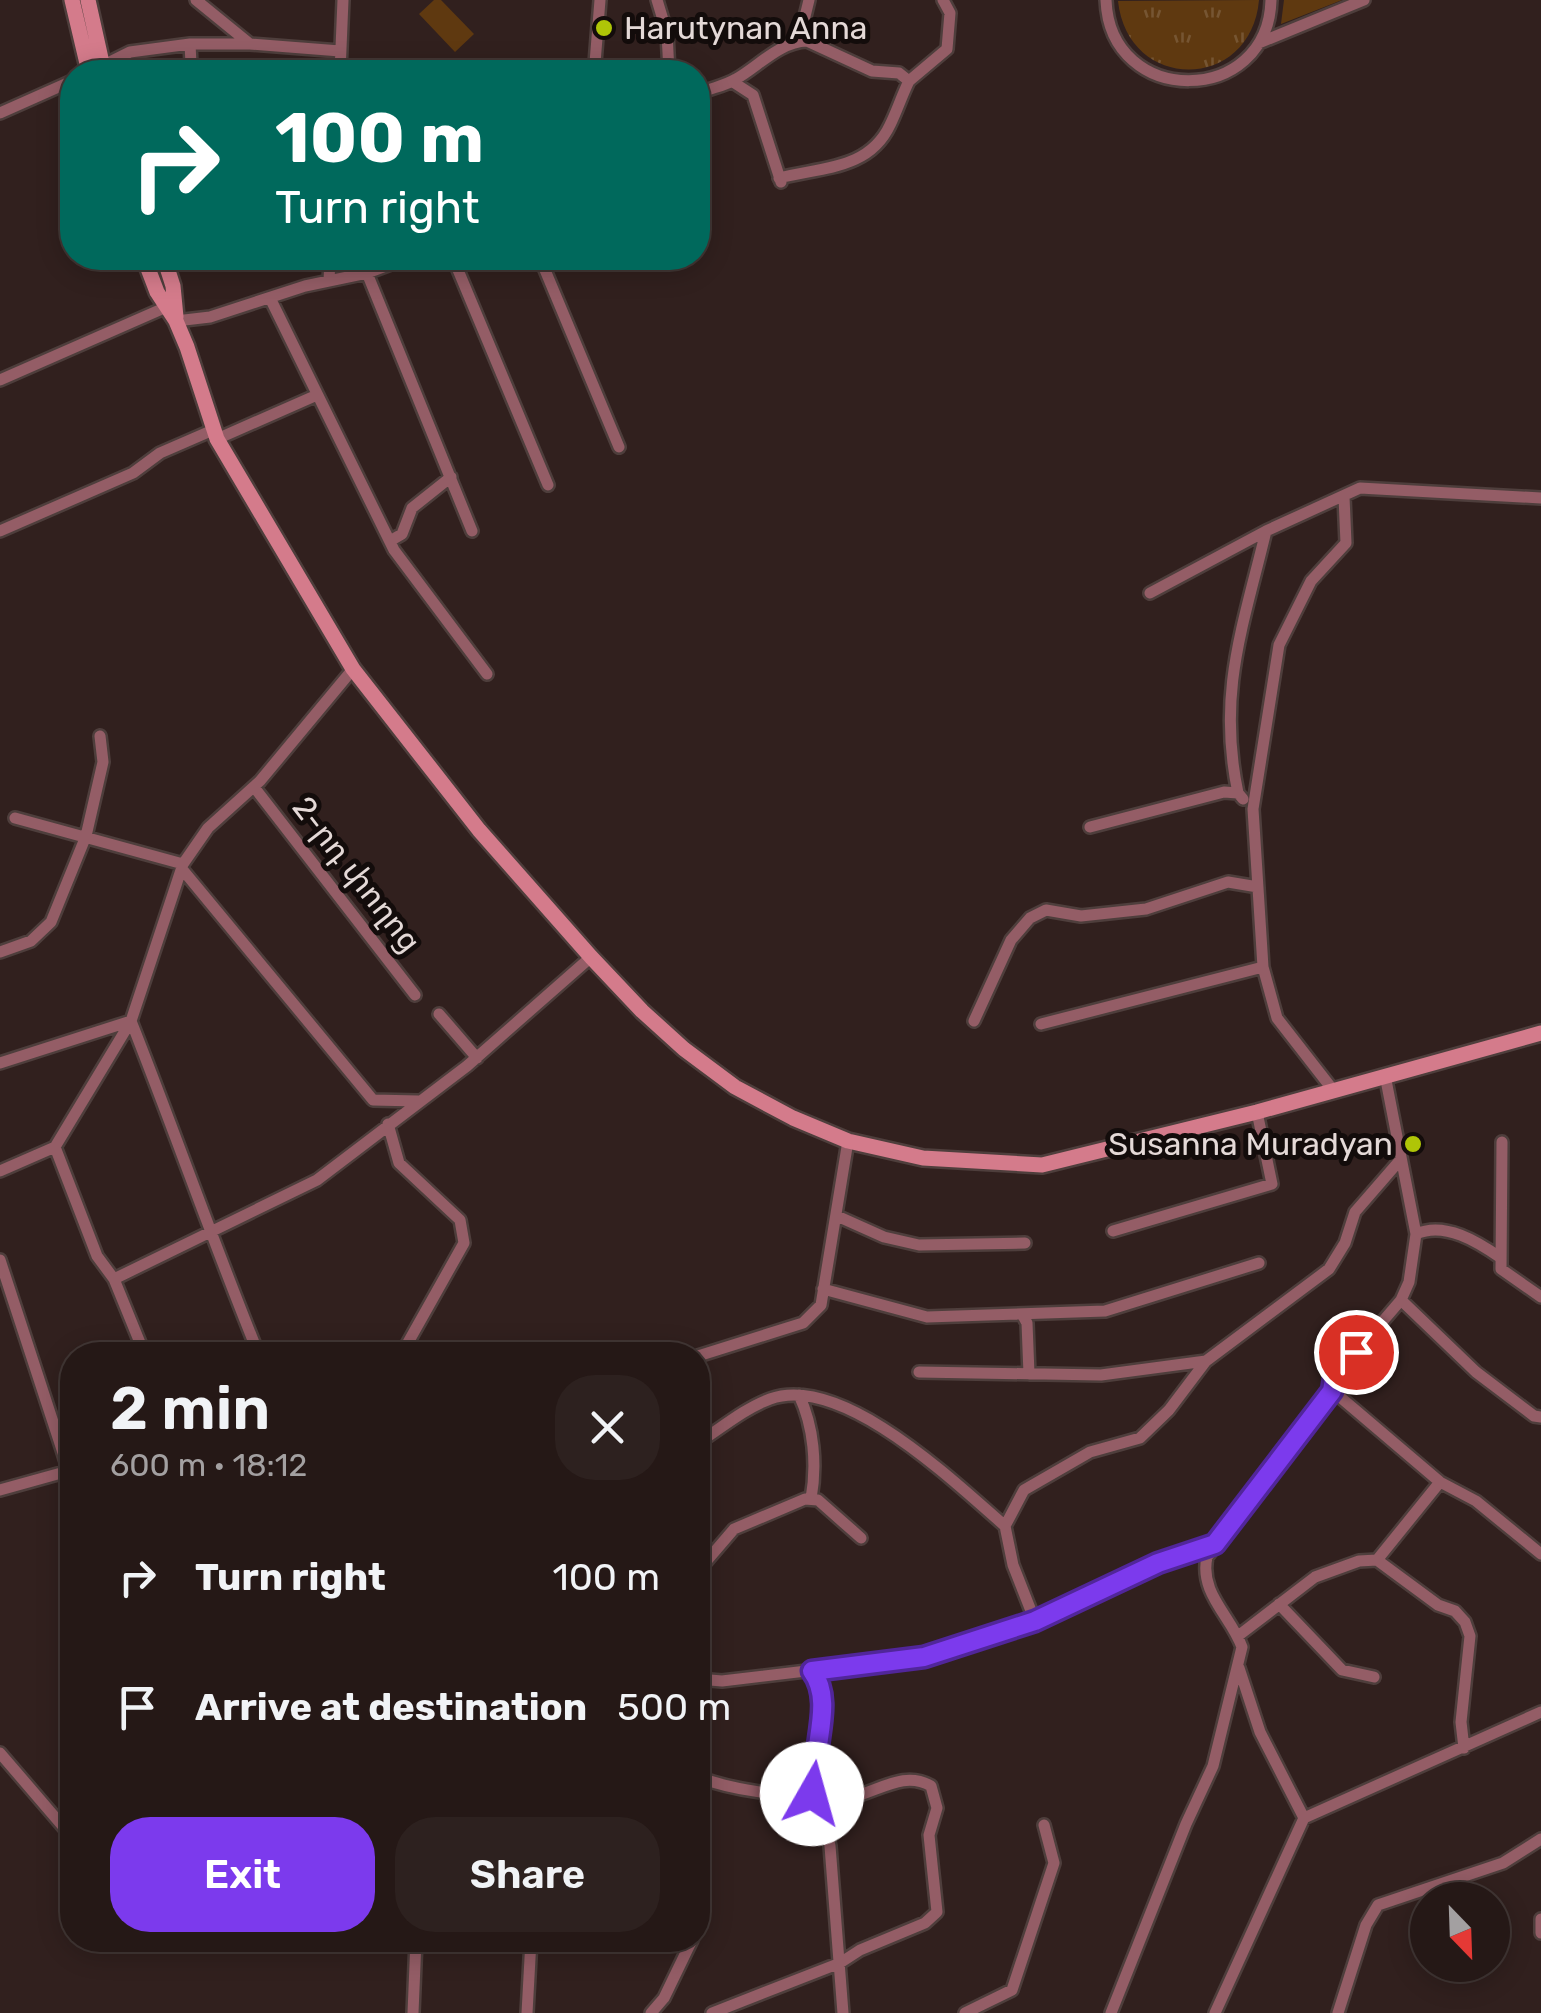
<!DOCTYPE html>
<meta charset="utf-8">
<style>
body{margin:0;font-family:Rubik,"Noto Sans Armenian",sans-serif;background:#2d211f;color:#f1f3f6;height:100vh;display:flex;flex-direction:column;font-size:38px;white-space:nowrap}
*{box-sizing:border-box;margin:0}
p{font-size:32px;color:#a3a0a1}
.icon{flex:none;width:55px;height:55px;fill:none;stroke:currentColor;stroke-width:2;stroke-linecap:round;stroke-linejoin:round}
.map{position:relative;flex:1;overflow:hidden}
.sheet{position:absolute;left:60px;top:1342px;width:650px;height:610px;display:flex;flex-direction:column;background:#251816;border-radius:40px;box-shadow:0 5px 25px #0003,0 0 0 2px #423735}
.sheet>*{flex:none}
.guide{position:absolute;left:60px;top:60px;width:650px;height:210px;border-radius:40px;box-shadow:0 5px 25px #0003,0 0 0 2px #423735;background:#00695c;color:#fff;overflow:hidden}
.needle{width:65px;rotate:157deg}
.fabs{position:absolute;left:1410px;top:1882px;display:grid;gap:20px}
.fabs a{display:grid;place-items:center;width:100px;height:100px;border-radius:50%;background:#251816;box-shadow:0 5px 25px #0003,0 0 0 2px #423735;font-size:50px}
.pin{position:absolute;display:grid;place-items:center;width:85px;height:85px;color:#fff;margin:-42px;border:5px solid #fff;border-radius:50%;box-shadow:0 2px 10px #0007}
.me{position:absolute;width:110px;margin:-55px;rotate:7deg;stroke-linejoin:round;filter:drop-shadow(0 0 8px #0008)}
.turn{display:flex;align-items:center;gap:35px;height:210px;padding:0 50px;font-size:45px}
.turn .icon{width:130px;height:130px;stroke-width:2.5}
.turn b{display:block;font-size:70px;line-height:85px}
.round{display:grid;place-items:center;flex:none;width:105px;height:105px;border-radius:40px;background:#2d211f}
.summary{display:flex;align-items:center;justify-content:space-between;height:170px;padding:0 50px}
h1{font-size:60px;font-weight:600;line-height:75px}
.cta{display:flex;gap:20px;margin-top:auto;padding:20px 50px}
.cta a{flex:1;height:115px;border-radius:40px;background:#7c3aed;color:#fff;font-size:40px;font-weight:600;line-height:115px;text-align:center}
.cta a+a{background:#2d211f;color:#f1f3f6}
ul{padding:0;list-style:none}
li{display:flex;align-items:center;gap:30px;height:130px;padding:0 50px}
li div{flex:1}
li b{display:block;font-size:38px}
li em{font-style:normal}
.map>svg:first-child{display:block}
</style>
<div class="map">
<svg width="1541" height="2013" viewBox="0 0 1541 2013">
<defs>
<pattern id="grass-tufts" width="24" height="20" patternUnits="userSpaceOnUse" patternTransform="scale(2.5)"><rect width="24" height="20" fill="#5f3910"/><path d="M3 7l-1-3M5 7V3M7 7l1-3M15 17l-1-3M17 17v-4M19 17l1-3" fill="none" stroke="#765532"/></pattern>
</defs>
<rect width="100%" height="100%" fill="#31201e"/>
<path fill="url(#grass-tufts)" d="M1259 0C1251 92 1128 93 1118 1Z
M1284 0H1342L1281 24Z"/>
<path fill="#5f3910" d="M434 0H441L474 34 455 52 419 14Z"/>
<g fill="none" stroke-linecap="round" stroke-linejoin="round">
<g stroke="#4e3e3c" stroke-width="16">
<path id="minor" d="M196 0 250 44
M657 0 667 33 669 72
M1106 0C1110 108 1268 107 1271 0
M799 41 809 0
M1259 43 1364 0
M190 44 191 64 196 72
M98 68 130 52 190 44H250L340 51
M340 72 343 0
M582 72 595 63 600 0
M909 81 947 49 950 13 943 0
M733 82 753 95 781 182
M698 94C710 88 725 86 736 79 759 66 779 42 807 41L872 71 899 73 909 81C902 95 897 111 890 125 869 170 821 167 779 178
M0 113 72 81
M453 258 548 485
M540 258 619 447
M629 258V259
M367 273 472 531
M329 281 330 258
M270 298 394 550 487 674
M176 321 210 317 305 286 367 273 407 258
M0 380 171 305
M217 439 317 395
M0 531 133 473 160 453 213 430
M390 541 402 534 412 508 451 477
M1150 593 1266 531 1360 488 1541 498
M254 787 415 995
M1238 793C1217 693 1243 627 1266 531
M15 818 183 864
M1090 827 1224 792 1238 793 1243 799
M182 869 373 1100 418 1101
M0 952 31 941 51 922 86 836 103 762 100 736
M439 1014 477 1058
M974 1021 1011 940 1030 918 1046 910 1081 916 1146 909 1228 882 1258 887
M1041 1024 1263 967
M0 1063 131 1021 183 864 208 828 260 781 353 669
M1385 1075 1416 1234 1409 1282 1401 1300 1334 1378 1333 1391 1440 1482 1476 1501 1541 1554
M1333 1090 1277 1018 1263 967 1253 809 1279 645 1311 581 1346 543 1344 497
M388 1124 399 1163 460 1220 464 1243 401 1355
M1502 1142 1501 1269 1541 1297
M0 1171 55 1147
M837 1216 884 1237 919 1245 1025 1243
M1113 1231 1272 1184 1257 1112
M1416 1234C1445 1221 1478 1242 1501 1258
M0 1260 69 1471
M114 1279 317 1180 467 1066 591 957
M823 1289 927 1317 1105 1311 1259 1263
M1401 1300 1476 1372 1534 1416 1541 1417
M1022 1314 1027 1323 1029 1374
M145 1355 114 1279 97 1256 55 1147 131 1021C175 1132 214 1245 259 1355
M698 1356 803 1323 821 1305 848 1141
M919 1372 1101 1375 1206 1361
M799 1395C814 1427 817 1465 811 1499
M698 1443C720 1429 745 1408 770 1399 842 1373 953 1481 1005 1526
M0 1490 72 1470
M1377 1560 1440 1482
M698 1571 734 1529 805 1499 818 1500 861 1538
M1279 1604 1342 1670 1374 1677
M1035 1621 1013 1565 1005 1526 1024 1490 1090 1452 1140 1438 1169 1410 1206 1361 1329 1269 1345 1243 1355 1212 1401 1159
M1238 1636 1315 1577 1359 1561 1377 1560 1438 1605 1455 1611 1465 1622 1470 1636 1461 1722 1464 1748
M1239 1668 1260 1732 1304 1818
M812 1671 821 1690 814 1774 830 1846 843 2013
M698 1679 722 1681 924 1657 1035 1621 1158 1563 1215 1543
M0 1753 72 1837
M698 1777C727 1788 788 1800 818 1792
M1541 1919V1933
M413 2013 416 1940
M527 2013 531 1940
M651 2013 664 1998 692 1940
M712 2013 840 1963 860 1950 925 1923 937 1912 929 1835 937 1808 931 1786C895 1765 863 1809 819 1798
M965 2013 1012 1990 1054 1863 1044 1825
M1111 2013 1186 1824 1213 1766 1242 1647C1231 1616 1199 1593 1207 1557L1333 1391
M1215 2013 1304 1818 1541 1712
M1338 2013 1366 1925 1378 1905 1503 1863 1541 1839"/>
</g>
<g stroke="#4e3e3c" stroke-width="20">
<path id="secondary" d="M72 0 89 72
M88 0 104 72
M144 258 157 292 176 321 187 347 217 439 353 669 479 830 591 957 642 1011 684 1049 735 1087 793 1118 848 1141 923 1158 1042 1165 1257 1112 1541 1033
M164 258 173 286 176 317"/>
</g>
<use href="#minor" stroke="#945d66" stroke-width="11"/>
<use href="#secondary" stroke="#d47b8b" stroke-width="15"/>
</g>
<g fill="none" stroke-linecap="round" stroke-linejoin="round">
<g stroke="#51269a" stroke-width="25">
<path id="route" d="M812 1794 818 1792C807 1754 837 1705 812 1671L924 1657 1035 1621 1158 1563 1215 1544 1332 1391 1334 1378 1356 1352"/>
</g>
<use href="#route" stroke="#7c3aed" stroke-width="18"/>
</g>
<g fill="#afc507" stroke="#130c0b" stroke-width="4">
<circle cx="604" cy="28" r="10"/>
<circle cx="1413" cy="1144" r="10"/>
</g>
<g text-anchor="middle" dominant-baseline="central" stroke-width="10" stroke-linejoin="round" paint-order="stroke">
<g font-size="32" fill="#e4d9d7" stroke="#130c0b" text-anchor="start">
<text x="624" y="28">Harutynan Anna</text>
<text x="1393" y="1144" text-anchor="end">Susanna Muradyan</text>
</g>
<g font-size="32" fill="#e4d9d7" stroke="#130c0b">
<text transform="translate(357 874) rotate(52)">2-րդ փողոց</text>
</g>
</g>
</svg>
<div class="fabs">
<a><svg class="needle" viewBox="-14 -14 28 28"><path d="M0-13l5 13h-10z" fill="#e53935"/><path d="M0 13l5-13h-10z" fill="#a3a0a1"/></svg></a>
</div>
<div class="pin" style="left:1356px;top:1352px;background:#d93025"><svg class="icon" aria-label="arrive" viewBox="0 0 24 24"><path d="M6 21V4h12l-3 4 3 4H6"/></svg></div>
<svg class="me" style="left:812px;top:1794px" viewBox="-20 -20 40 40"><circle r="19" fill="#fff"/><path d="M0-13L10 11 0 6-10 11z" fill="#7c3aed"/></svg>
<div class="guide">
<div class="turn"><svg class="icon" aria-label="right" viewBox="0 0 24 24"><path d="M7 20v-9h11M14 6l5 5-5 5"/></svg><div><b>100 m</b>Turn right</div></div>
</div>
<section class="sheet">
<div class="summary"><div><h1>2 min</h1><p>600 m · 18:12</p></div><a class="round"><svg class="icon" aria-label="close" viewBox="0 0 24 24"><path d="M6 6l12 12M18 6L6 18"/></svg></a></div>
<ul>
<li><svg class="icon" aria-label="right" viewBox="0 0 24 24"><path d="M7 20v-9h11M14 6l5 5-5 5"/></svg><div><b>Turn right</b></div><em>100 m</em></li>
<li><svg class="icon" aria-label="arrive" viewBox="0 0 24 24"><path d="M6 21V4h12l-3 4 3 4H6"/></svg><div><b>Arrive at destination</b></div><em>500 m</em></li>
</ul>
<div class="cta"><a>Exit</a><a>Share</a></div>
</section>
</div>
